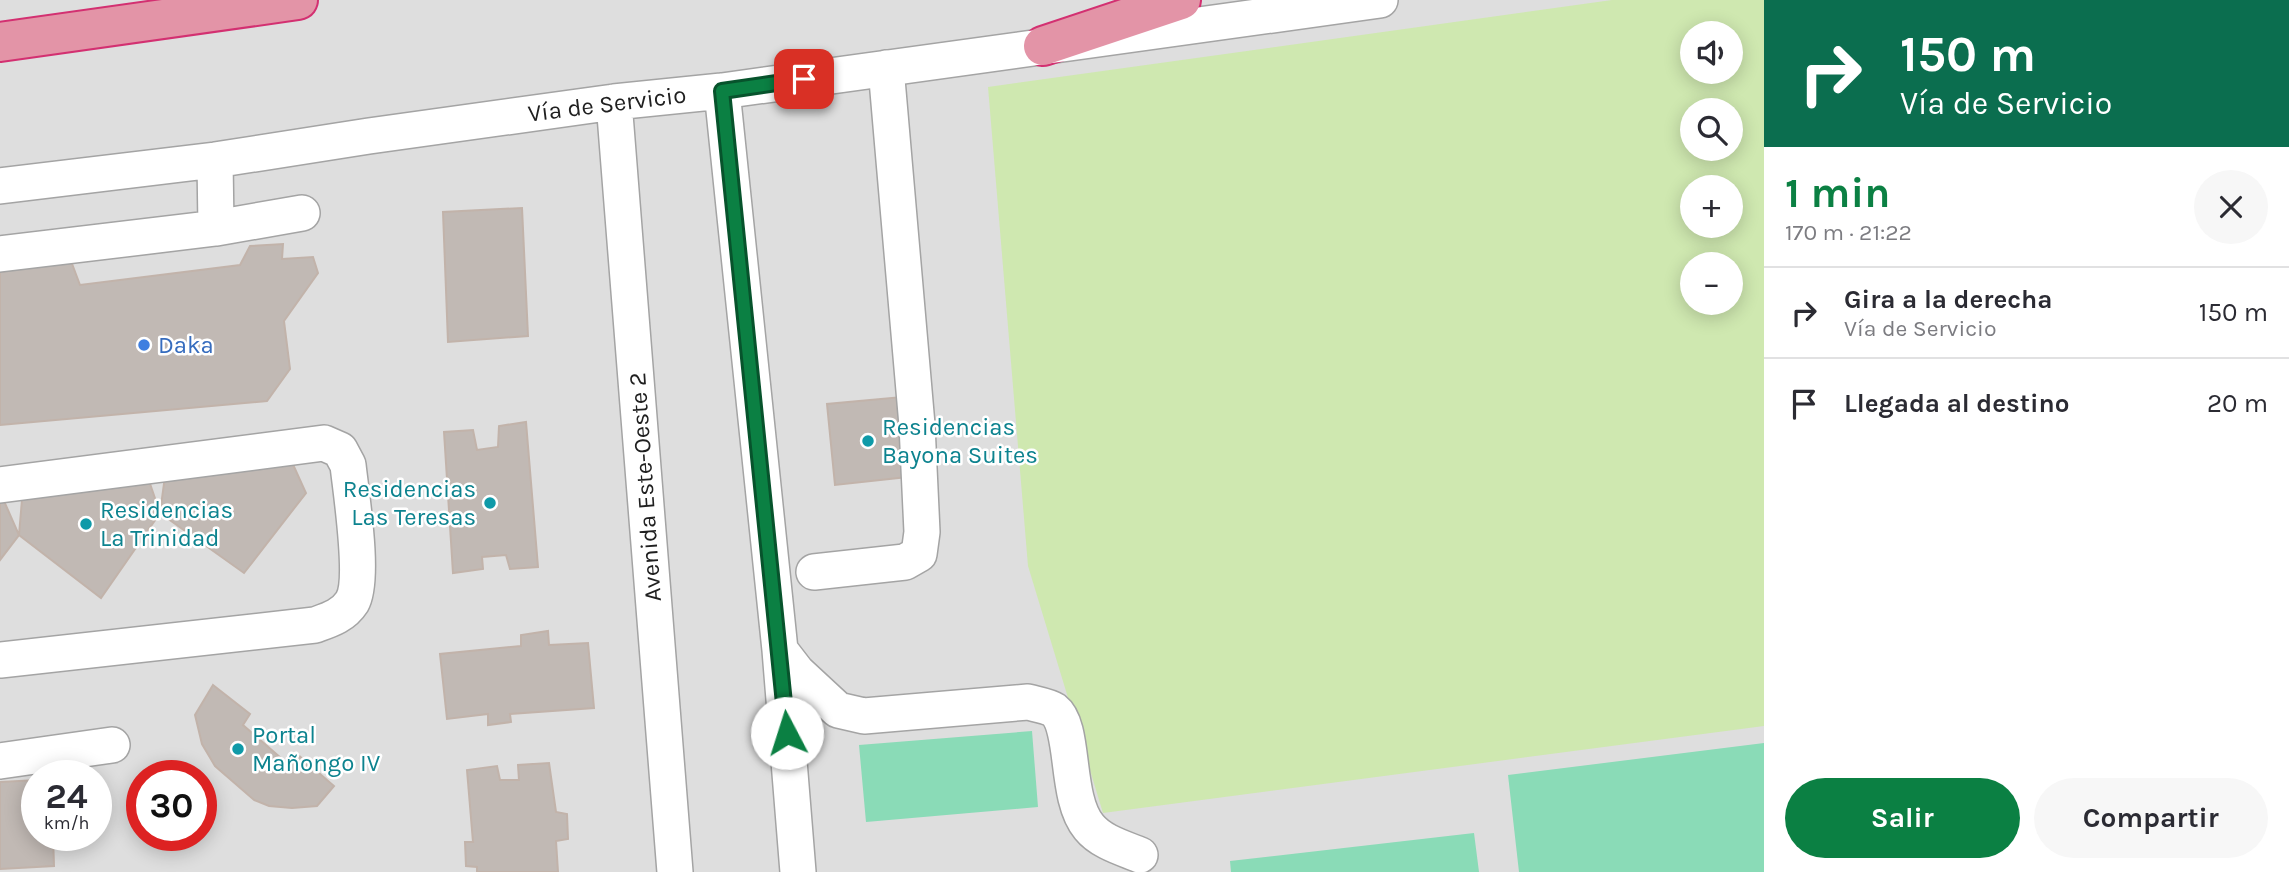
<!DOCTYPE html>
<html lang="es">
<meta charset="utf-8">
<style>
body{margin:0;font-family:Karla,sans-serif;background:#f7f7f7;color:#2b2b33;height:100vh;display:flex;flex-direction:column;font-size:26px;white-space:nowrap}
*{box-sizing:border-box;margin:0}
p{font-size:23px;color:#7c7c81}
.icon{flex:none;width:38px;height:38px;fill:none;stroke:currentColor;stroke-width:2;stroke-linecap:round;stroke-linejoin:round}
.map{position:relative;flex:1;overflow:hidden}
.sheet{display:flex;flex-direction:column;background:#fff;width:525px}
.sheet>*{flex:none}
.guide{background:#0b6e4f;color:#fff;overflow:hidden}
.fabs{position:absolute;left:1680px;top:21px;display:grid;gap:14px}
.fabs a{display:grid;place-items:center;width:63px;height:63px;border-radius:50%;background:#fff;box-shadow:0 4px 18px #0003;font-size:35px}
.speed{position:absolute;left:21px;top:760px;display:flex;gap:14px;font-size:35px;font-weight:700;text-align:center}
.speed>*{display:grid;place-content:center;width:91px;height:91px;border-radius:50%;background:#fff;box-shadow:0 4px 18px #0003;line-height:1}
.speed small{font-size:18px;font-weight:400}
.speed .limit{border:10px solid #d22;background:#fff;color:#111}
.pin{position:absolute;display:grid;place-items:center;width:60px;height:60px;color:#fff;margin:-30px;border-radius:14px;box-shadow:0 4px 10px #0006}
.me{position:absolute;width:77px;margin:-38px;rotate:355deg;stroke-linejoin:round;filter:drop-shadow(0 0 5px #0008)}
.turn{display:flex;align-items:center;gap:24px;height:147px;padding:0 21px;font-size:32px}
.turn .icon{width:91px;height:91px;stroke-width:2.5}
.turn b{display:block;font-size:49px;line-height:60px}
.round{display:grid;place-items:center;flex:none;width:74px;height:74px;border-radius:37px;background:#f7f7f7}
.summary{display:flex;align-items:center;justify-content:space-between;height:119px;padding:0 21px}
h1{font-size:42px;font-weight:700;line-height:52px;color:#0b8043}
.cta{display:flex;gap:14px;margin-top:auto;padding:14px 21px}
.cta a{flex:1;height:80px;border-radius:42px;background:#0b8043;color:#fff;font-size:28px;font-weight:700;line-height:80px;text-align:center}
.cta a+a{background:#f7f7f7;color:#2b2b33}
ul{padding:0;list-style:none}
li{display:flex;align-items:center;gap:21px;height:91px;padding:0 21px;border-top:2px solid #e1e1e2}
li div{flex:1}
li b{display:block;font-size:26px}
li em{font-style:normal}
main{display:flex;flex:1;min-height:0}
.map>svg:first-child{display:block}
</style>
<main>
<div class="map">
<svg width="1764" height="872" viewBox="0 0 1764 872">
<rect width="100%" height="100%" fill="#f0ede8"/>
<path fill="#dedede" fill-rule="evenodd" d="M0 0H1764V872H0ZM1692 33H1731V72H1692ZM1692 110H1731V149H1692ZM1692 187H1731V226H1692ZM1692 264H1731V303H1692ZM37 775H96V835H37ZM142 775H201V835H142Z"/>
<path fill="#cfe8b0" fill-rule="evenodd" d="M1612 0H1764V726L1103 813 1028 566 988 87ZM1692 33H1731V72H1692ZM1692 110H1731V149H1692ZM1692 187H1731V226H1692ZM1692 264H1731V303H1692Z"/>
<path fill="#8adbb7" d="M1032 731 1038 807 866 822 859 745Z
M1764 743V872H1519L1508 775Z
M1474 833 1479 872H1231L1230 861Z"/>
<path fill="#c1b9b4" stroke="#c2b3aa" stroke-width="2" d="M522 208 528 336 448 342 443 212Z
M283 244 282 259 313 257 318 273 284 321 290 369 267 401 0 425V272L71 261 80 285 240 265 250 246Z
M902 397 907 477 835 485 827 404Z
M526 422 538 567 510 569 506 555 482 557 483 569 453 573 444 432 473 430 477 450 498 447 499 426Z
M286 449 306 493 244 573 160 513 166 469Z
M145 469 160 513 101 598 19 535 23 488Z
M0 492 19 535 0 560Z
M548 631 549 645 588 643 594 708 510 714 511 722 488 725V714L447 719 440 654 521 646V635Z
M213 685 250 714 243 725 289 765 297 754 334 786 317 806 292 808 269 806 254 800 215 766 202 744 195 715Z
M549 763 556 812 567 814 568 839 556 841 558 872H477V867L466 866 465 842H473L467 770 497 766 500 780H519L518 765Z
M37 780V835H53L54 866 0 869V782Z"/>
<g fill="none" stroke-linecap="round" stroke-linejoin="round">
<g stroke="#a4a4a4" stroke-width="38">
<path id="minor" d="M722 91 780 650 798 872
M614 102 675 872
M0 186 215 160 369 136 614 102 722 91 1380 0
M216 228 302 213
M0 254 216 228 215 160
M0 485 324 443 340 450 348 465C351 493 365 580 352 602 343 616 329 620 315 625L0 660
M814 572 905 562 919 554 922 532 917 425 886 68
M780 650 797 672 838 710 864 716 1028 702C1035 704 1048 706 1054 710 1076 727 1064 797 1089 827 1101 842 1123 848 1140 855
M0 761 112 745"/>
</g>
<g stroke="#d33071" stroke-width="42">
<path id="highway" d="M0 42 298 0
M1043 46 1181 0"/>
</g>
<use href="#minor" stroke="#fff" stroke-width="35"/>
<use href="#highway" stroke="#e394a7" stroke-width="38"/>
</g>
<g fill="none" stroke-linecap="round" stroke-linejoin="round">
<g stroke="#07532c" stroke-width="18">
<path id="route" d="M787 733 722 91 804 79"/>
</g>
<use href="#route" stroke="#0b8043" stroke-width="12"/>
</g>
<circle fill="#3f7fe0" stroke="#fff" stroke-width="2.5" cx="144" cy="345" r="7"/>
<g fill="#0f9aa8" stroke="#fff" stroke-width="2.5">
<circle cx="868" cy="441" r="7"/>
<circle cx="490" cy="503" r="7"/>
<circle cx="86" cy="524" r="7"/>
<circle cx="238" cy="749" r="7"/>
</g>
<g text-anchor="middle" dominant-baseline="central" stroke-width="5" stroke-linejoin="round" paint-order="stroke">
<g font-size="24" fill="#202020" stroke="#fff">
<text transform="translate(607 104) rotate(-7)">Vía de Servicio</text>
<text transform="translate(645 487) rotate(-94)">Avenida Este-Oeste 2</text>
</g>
<g font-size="24" fill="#366cbe" stroke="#fff" text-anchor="start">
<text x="158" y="345">Daka</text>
</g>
<g font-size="24" fill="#0d838f" stroke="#fff" text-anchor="start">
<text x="882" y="427">Residencias<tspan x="882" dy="28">Bayona Suites</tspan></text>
<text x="476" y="489" text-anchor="end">Residencias<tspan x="476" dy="28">Las Teresas</tspan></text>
<text x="100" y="510">Residencias<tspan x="100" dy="28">La Trinidad</tspan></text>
<text x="252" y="735">Portal<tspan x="252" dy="28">Mañongo IV</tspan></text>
</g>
</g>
</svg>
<div class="fabs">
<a><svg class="icon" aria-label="sound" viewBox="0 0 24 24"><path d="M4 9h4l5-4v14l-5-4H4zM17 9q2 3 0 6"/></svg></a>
<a><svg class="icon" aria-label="search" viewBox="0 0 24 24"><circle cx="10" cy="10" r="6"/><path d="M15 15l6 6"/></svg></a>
<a>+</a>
<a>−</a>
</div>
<div class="speed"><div>24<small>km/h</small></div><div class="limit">30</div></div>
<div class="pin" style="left:804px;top:79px;background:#d93025"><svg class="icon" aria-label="arrive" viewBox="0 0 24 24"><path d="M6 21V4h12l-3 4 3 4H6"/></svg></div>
<svg class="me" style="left:787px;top:733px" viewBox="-20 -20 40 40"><circle r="19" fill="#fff"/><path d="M0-13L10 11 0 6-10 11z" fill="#0b8043"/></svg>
</div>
<section class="sheet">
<div class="guide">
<div class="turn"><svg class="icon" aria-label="right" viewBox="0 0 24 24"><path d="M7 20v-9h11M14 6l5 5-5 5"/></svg><div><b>150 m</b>Vía de Servicio</div></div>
</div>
<div class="summary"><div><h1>1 min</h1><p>170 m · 21:22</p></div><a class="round"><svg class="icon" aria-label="close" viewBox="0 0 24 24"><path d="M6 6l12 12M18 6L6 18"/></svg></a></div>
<ul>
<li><svg class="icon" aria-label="right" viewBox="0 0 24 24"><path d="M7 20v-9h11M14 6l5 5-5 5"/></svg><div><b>Gira a la derecha</b><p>Vía de Servicio</p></div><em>150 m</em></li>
<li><svg class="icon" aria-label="arrive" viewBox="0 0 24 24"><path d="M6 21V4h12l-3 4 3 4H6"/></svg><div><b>Llegada al destino</b></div><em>20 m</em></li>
</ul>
<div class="cta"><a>Salir</a><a>Compartir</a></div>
</section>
</main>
